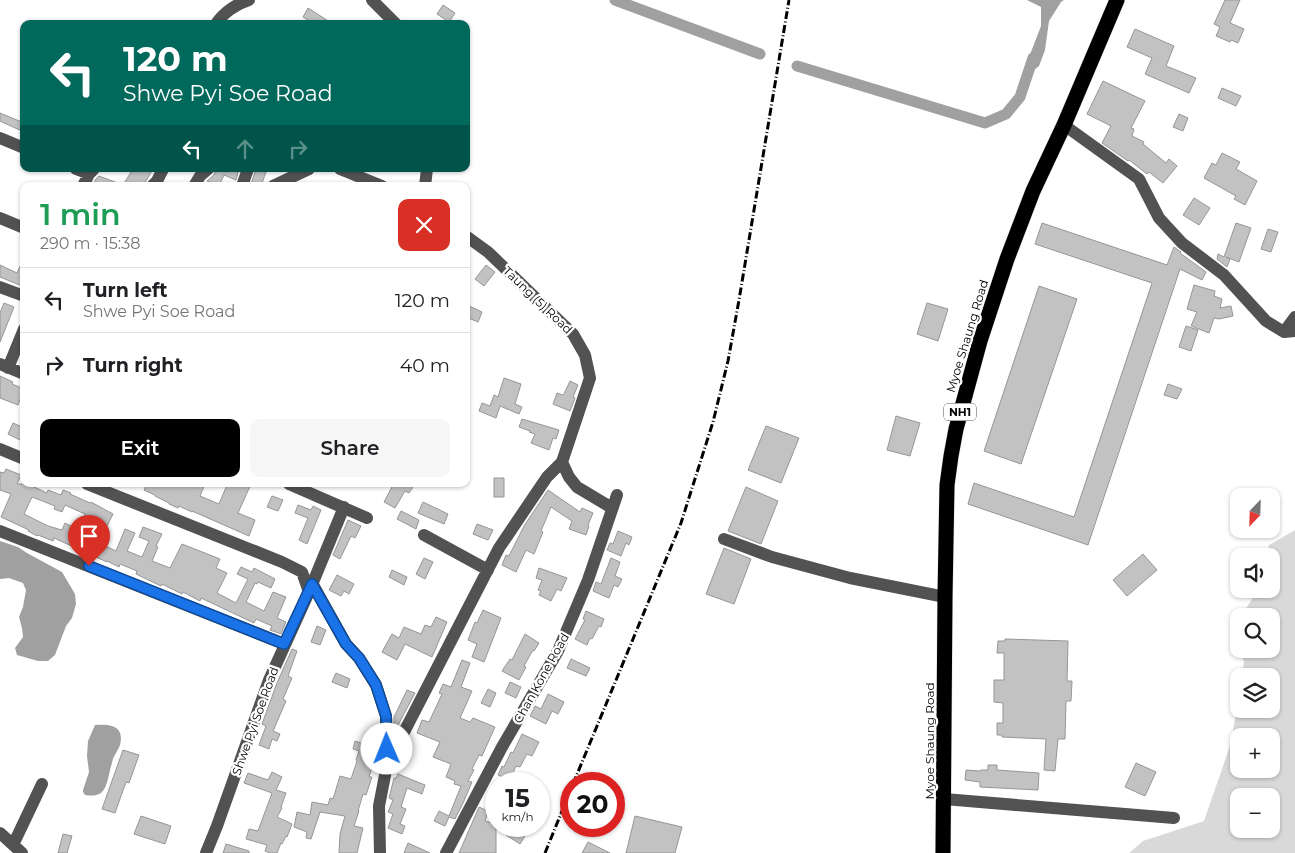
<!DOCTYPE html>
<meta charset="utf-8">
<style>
body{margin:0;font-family:Montserrat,sans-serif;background:#f6f6f6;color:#202124;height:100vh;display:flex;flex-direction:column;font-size:19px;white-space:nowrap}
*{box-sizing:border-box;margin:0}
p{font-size:16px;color:#757577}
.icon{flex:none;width:28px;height:28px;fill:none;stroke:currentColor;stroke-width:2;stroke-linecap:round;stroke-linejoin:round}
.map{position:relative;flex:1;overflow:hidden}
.drawer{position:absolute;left:20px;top:182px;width:450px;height:305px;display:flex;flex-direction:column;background:#fff;border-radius:10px;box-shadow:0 1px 4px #0004}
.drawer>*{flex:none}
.banner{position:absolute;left:20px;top:20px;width:450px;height:152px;border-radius:10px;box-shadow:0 1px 4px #0004;background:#00695c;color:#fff;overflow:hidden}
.needle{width:32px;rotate:203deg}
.fabs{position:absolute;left:1230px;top:488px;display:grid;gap:10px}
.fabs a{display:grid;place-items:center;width:50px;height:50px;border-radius:10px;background:#fff;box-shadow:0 1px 4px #0004;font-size:25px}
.speed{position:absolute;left:485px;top:772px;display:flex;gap:10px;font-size:25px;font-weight:700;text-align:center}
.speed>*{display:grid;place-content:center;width:65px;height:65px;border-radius:50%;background:#fff;box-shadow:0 1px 4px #0004;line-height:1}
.speed small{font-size:12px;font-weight:400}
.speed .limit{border:8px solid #d22;background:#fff;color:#111}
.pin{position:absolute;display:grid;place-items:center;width:42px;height:42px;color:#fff;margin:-51px -21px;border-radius:50% 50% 50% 0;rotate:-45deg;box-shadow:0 0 5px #0007}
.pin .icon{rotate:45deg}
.me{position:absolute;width:55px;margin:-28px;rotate:359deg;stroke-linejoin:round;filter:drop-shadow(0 0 4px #0008)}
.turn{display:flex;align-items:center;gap:18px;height:105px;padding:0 20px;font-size:22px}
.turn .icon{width:65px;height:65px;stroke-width:2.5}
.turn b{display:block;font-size:35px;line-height:42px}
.lanes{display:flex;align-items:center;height:48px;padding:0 20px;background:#0003;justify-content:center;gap:25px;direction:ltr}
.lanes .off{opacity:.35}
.round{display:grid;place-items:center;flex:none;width:52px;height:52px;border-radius:10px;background:#f6f6f6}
.head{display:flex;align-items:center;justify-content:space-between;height:85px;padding:0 20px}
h1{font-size:30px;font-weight:600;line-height:38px;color:#1e9e55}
.action{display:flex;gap:10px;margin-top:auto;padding:10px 20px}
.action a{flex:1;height:58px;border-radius:10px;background:#000;color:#fff;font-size:20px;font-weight:600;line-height:58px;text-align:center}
.action a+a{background:#f6f6f6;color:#202124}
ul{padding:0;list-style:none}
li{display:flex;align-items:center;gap:15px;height:65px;padding:0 20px;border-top:1px solid #e0e0e0}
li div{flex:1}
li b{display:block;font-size:19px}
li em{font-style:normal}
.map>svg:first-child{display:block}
</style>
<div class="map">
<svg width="1295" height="853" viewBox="0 0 1295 853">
<rect width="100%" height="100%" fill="#fff"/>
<path fill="#d9d9d9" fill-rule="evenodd" d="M1295 530V853H1129L1143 841 1204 821 1231 743 1239 695V709H1271V676H1242L1244 662 1240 649H1271V616H1241L1256 593 1257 589H1271V556H1266L1269 545ZM1239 736H1271V769H1239ZM1239 796H1271V829H1239Z"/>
<path fill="#a0a0a0" d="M1027 0H1064L1061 2 1049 21 1045 50 1039 66 1030 73 1024 70 1041 26V7Z
M0 541 18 547 27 553 62 572 75 594 76 604 72 618 66 626 55 655 48 661H38L17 655 15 648 23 637 22 628 19 617 23 607 26 590 23 583 9 578 0 579Z
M95 725C109 724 125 725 120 745 118 751 113 756 112 763 109 771 108 787 101 793 96 796 91 796 85 795L83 792V790L89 772 87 756 88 741Z"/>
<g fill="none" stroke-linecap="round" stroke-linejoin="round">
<path stroke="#a0a0a0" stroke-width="11" d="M615 0 760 54
M797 66 985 123 1006 114 1020 97 1033 58"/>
</g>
<path fill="#c2c2c2" stroke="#969696" d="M1225 0H1240L1230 23 1244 29 1238 43 1231 40 1230 42 1216 36 1220 27 1214 24Z
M443 5 455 13 449 22 437 14Z
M308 8 333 24H314L303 17Z
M1135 29 1174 46 1166 66 1196 78 1189 93 1145 74 1152 58 1127 47Z
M1103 81 1145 101 1131 128 1134 129 1132 136 1144 142 1143 144 1166 163 1169 159 1177 166 1163 183 1149 172 1147 174 1129 160 1128 161 1102 143 1111 126 1087 114Z
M1222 88 1241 96 1236 106 1218 98Z
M0 113 24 123V132L0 121Z
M1179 114 1188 118 1183 131 1173 127Z
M1222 153 1240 162 1236 169 1257 181 1245 205 1234 199 1236 196 1204 178 1212 163 1216 165Z
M133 169H153L143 186H92L96 179 99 176 123 185Z
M216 169H239L236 180 224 175 219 186 207 181 214 175Z
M256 169H267L261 186 251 184Z
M1194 198 1210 208 1199 225 1183 215Z
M1042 223 1167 265 1174 247 1181 252 1180 253 1206 272 1202 280 1180 269 1088 545 968 504 974 483 1074 517 1152 283 1035 244Z
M1236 223 1251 228 1239 262 1226 257 1230 259 1227 267 1217 259 1218 254 1224 257Z
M1268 229 1278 232 1271 252 1261 249Z
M24 258V282L22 286 0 277V265L17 273Z
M486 265 495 272 484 286 475 279Z
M1194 285 1215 291 1214 296 1222 299 1220 308 1231 306 1233 316 1219 319 1214 318 1209 333 1191 326 1197 312 1187 309Z
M1039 286 1077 299 1021 464 984 451Z
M4 303 14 307 0 342V313Z
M927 303 948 309 938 341 917 334Z
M469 306 482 312 478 322 466 317V314Z
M1186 326 1198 330 1191 351 1179 347Z
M0 376 13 382 12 384 24 389 18 405 0 398Z
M504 378 521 384 515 404 522 407 519 414 500 406 496 418 479 411 482 403 490 406 494 395 498 397Z
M570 381 578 385 573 397 575 398 570 411 553 404 557 393 563 395 564 394Z
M1168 384 1182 389 1177 399 1164 395Z
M896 416 920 423 910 456 887 450Z
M522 419 559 430 556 439 553 438 549 450 531 443 535 434 529 432 530 431 519 427Z
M13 423 24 428V442L8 434Z
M766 426 799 438 781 483 748 470Z
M6 469 21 475 17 484H28L47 493 48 490 61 495 63 490 71 493 70 494 90 503 91 502 113 514 107 526 84 517 85 514 65 505 62 512 54 509 55 506 32 497 24 514 48 526 62 530 65 523 75 528 74 531 116 551 125 529 135 533 127 551 142 557 149 541 139 537 143 527 162 534 156 546 158 547 152 561 170 568 182 544 220 559 216 568 227 573 217 593 236 603 248 579 237 574 241 567 252 572 254 568 275 579 271 588 258 582 257 584 255 583 246 602 264 611 273 592 286 597 277 618 286 622 281 634 270 630 272 626 256 619 254 623 201 598 200 601 183 592 182 594 162 584 161 586 136 574 137 571 120 564 119 567 107 561V562L54 538 53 541 38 535 37 536 28 531 29 530 1 517 11 494 0 490V472L4 473Z
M494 478H504V497H494Z
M147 484H205L200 496 219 504 227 485 225 484H251L238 513 255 520 249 536 192 511V512L179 506 178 508 169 504V503L155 496V495L144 490Z
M392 484H415L409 493 405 491 395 508 384 502 393 485Z
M746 487 778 501 761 544 728 531Z
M548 490 580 512 582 508 593 513 588 525 589 526 586 535 569 529 572 521 551 507 541 531 543 532 534 554 526 550 516 572 502 565 506 555 509 556 524 526Z
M272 496 283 500 278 511 267 507Z
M423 502 448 514 444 524 418 513Z
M298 505 311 510 313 506 321 510 307 544 299 540 308 518 295 513Z
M401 511 419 520 416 529 397 519Z
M348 520 361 526 355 538 351 536 340 559 333 555Z
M477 524 493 530 488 540 473 534Z
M618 531 632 537 629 545 626 543 621 556 607 550 610 543 613 544Z
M724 548 751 559 734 604 706 594Z
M1143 554 1157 570 1127 596 1113 580Z
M424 558 433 562 425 579 416 574Z
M611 558 620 562 615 576 622 579 618 587 614 585 609 598 593 591 596 582 601 584Z
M539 568 567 578 561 591 557 589 551 601 539 595 541 591 538 590 542 580 536 578Z
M392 570 407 577 404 585 389 577Z
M337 575 354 584 349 594 344 591 341 596 329 590Z
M483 610 501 618 484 662 472 657 477 644 468 640 475 622 477 623Z
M586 611 604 619 601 627 599 626 592 639 590 638 587 645 575 639 585 620 583 619Z
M436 617 447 622 432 657 405 644 397 660 382 652 392 634 399 638 404 627 421 634 425 625 431 627Z
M317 626 326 630 320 645 311 642Z
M525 634 539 643 534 651 533 650 524 666 526 667 519 680 502 671 510 659 512 660Z
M1005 639 1068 641 1067 681H1072L1071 701H1066L1065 739H1058L1055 771 1044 770 1046 739 1002 737V735H997V723H1003V703L994 702V680H1004V653H997L998 641H1005Z
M292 649 297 651 288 676 292 678 283 699 286 701 273 731 280 734 277 741 272 739 269 749 259 745 266 726 262 724 277 683Z
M571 659 590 668 586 676 567 668Z
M462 660 470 663 461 687 472 691 460 718 470 722 473 718 495 727 482 756 479 755 472 769 474 770 468 781 472 782 464 801 455 819 449 817 445 826 434 821 439 811 449 816 461 786 454 784 455 781 446 777 451 764 433 757 440 742 417 733 422 720 429 722 442 694 439 693 443 684 451 687Z
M336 673 350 679 347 688 332 682Z
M510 682 521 687 516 698 505 693Z
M488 689 496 693 490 707 481 703Z
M407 690 415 693 397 727 394 726V717Z
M548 694 564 702 558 714 552 711 546 724 530 716 535 706 541 709Z
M522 734 539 742 532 756 527 754 520 767 516 766 510 780 498 775 502 766 504 767 511 752 513 753Z
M355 741 376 748 373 758 375 759 369 777H372L366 795 363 794 358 811H359L354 826 363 828 357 853H339L340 834 345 816 320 812 311 839 306 838 307 832 294 827 297 812 310 815 312 802 328 805 330 798 333 799 340 776 351 779 357 761 356 760 359 751 353 749Z
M123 750 139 755 129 783 126 782 115 813 102 809Z
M1136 763 1156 772 1145 796 1125 787Z
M988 765H997V770L1039 773 1038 790 980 787V782L965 780 966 770 980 771 981 770H988Z
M272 772 282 777 276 790 286 793 281 807 282 808 277 817 292 824 287 837 286 836 282 844 281 843 277 853H270L265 851 267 845 246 839 249 829 258 831 272 793 244 783 248 773 268 780Z
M398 774 425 785 422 794 407 788 401 807 406 809 400 824 405 826 402 834 388 828 393 814 388 812 393 800 389 798 394 778H396Z
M479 807 488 811 485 821 496 824V853H459Z
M141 816 171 826 165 844 134 834Z
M635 816 682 827 675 853H626Z
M510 828 525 836 520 844 506 835Z
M63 834 72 836 67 853H58Z
M588 842 610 853H582Z
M408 843 430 853H404Z
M226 844 249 851V853H223Z"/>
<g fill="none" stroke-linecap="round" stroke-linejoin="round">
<g stroke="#dbdbdb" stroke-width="16">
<path id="highway" d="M943 853 945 597 947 485 951 456 956 429 980 341 1007 259 1033 191 1064 125 1117 0"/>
</g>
<path stroke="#525252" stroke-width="12" d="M372 0 396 24
M216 24C223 13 236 4 249 0
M1064 125 1139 179 1159 218 1182 243 1224 275 1266 321 1284 332 1295 331
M0 138 24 148
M76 169 89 174
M340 169 382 186
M83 186 89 174 94 169
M152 186 157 181 163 169
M194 186 200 176 208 169
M242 186 248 169
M273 186 309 169
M425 186 427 169
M0 218 24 228
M0 287 24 296
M1284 332 1295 317
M0 364 24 374
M8 368 24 329
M0 449 24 459
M562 462 569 477 577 487 612 508
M87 484 282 562 302 572 309 592
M289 484 367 518
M0 531 284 644
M424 535 488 570
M724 539 772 557 850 578 945 597
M312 583 346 644 359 658 376 685 386 716 387 763
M944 799 1174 818
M0 833 22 853
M13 845 42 784
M206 853 217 826 269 680 309 592 344 507
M380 853 379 806 387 765 499 548 547 477 562 462 590 378 585 355 573 334 488 252 466 236
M446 853 502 747 558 651 588 580 617 495"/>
<use href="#highway" stroke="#000" stroke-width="15"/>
<path stroke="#000" stroke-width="3" stroke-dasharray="8 2.5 1 2.5" stroke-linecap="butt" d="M573 784 681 523 713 422 728 361 739 300 789 0
M545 853 571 789"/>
</g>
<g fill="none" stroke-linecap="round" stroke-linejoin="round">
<g stroke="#114b97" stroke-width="12">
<path id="route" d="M89 566 284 644 312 584 346 644 359 658 376 685 386 716 387 749"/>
</g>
<use href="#route" stroke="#1a73e8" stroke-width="9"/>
</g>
<g text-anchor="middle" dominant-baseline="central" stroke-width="4.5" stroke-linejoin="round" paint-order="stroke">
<rect fill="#fff" stroke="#4c4c4c" stroke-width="1" x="944" y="403.5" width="32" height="17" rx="4"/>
<g font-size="11" font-weight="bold" fill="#000">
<text x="960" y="412">NH1</text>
</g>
<g font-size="12" fill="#000" stroke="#fff">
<text transform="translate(538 300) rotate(44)">Taung (5) Road</text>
<text transform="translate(967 336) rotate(-73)">Myoe Shaung Road</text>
<text transform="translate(541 678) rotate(-61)">Chan Kone Road</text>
<text transform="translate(255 721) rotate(-70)">Shwe Pyi Soe Road</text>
<text transform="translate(929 741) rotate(-90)">Myoe Shaung Road</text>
</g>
</g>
</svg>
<div class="fabs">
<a><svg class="needle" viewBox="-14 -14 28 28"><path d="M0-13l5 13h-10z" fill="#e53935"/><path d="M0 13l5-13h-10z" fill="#757577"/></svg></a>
<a><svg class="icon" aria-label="sound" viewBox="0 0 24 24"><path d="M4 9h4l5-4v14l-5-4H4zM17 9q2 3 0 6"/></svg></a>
<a><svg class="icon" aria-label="search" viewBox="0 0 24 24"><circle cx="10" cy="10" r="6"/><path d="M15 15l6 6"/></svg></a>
<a><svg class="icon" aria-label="layers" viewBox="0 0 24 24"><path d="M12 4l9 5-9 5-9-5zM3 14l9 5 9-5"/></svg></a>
<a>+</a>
<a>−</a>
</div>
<div class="speed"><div>15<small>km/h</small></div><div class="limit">20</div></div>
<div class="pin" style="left:89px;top:566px;background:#d93025"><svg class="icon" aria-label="arrive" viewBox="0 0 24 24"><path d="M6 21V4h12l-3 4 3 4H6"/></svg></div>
<svg class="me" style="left:387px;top:749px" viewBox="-20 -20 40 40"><circle r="19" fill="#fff"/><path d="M0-13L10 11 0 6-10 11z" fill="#1a73e8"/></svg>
<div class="banner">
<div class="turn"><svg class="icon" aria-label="left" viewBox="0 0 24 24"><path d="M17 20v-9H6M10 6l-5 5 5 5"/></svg><div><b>120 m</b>Shwe Pyi Soe Road</div></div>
<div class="lanes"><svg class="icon" aria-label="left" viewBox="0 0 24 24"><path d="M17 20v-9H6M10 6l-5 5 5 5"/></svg><svg class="icon off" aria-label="ahead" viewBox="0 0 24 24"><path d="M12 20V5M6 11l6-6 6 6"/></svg><svg class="icon off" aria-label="right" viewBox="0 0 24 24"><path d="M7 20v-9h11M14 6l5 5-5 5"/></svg></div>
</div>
<section class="drawer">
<div class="head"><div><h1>1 min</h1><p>290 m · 15:38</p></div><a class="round" style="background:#d93025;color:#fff"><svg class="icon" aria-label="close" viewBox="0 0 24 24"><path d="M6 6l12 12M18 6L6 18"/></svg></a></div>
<ul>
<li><svg class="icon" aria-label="left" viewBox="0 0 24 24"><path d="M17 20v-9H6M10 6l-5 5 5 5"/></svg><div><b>Turn left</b><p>Shwe Pyi Soe Road</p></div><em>120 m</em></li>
<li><svg class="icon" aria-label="right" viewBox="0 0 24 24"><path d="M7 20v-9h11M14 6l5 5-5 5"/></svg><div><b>Turn right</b></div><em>40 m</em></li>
</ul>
<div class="action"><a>Exit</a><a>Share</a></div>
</section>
</div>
